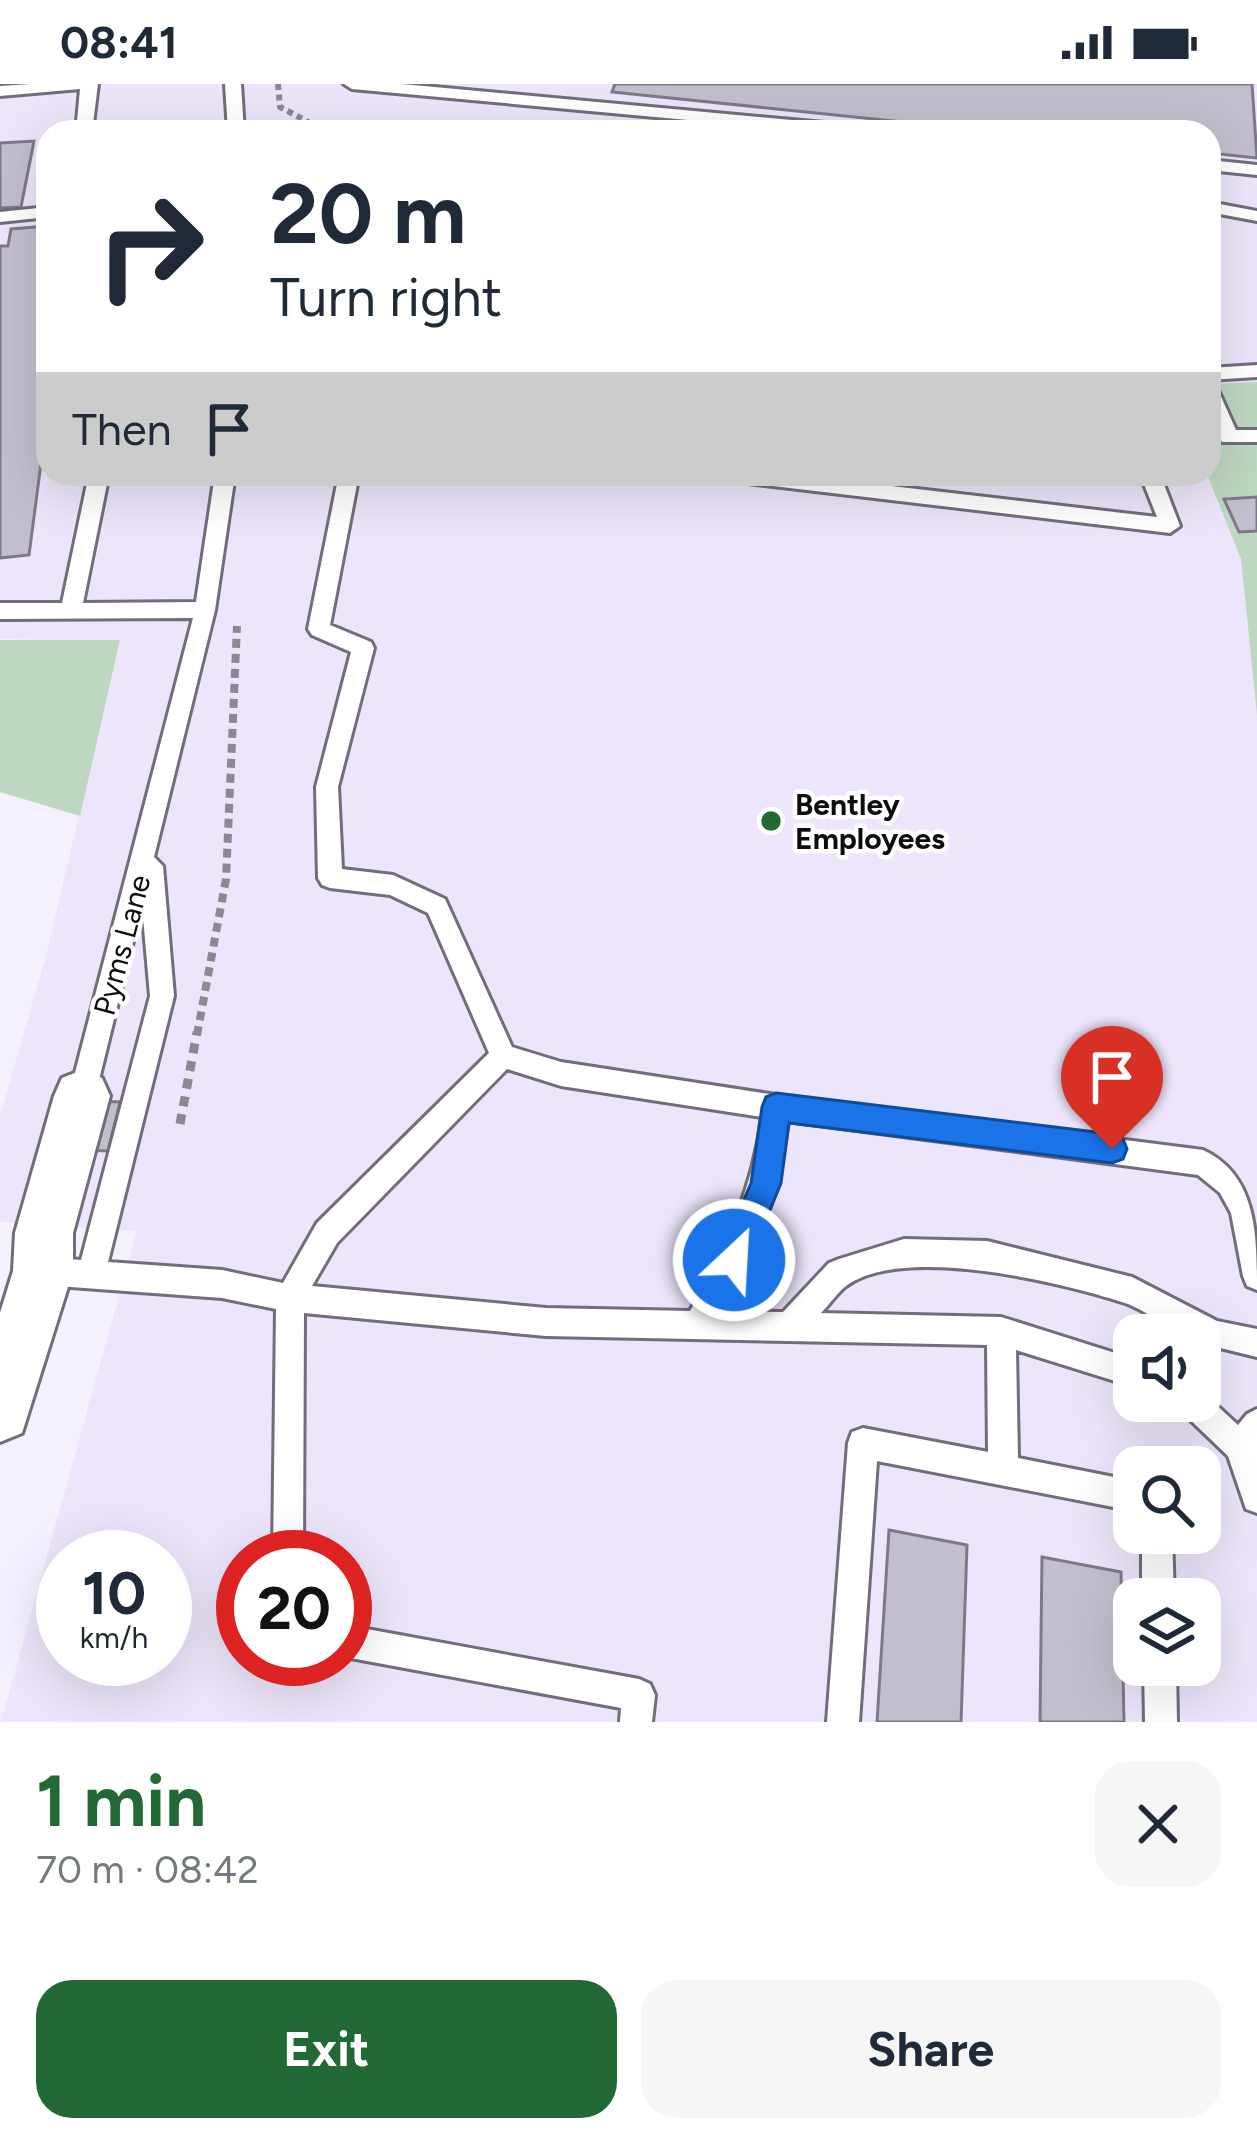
<!DOCTYPE html>
<meta charset="utf-8">
<style>
body{margin:0;font-family:Figtree,sans-serif;background:#f6f6f7;color:#1f2937;height:100vh;display:flex;flex-direction:column;font-size:45px;white-space:nowrap}
*{box-sizing:border-box;margin:0}
p{font-size:39px;color:#747a83}
.icon{flex:none;width:66px;height:66px;fill:none;stroke:currentColor;stroke-width:2;stroke-linecap:round;stroke-linejoin:round}
.map{position:relative;height:1638px;overflow:hidden}
.sheet{display:flex;flex-direction:column;background:#fff;flex:1}
.sheet>*{flex:none}
.banner{position:absolute;left:36px;top:36px;width:1185px;height:366px;border-radius:36px;box-shadow:0 12px 48px #0002;background:#fff;color:#1f2937;overflow:hidden}
.tools{position:absolute;left:1113px;top:1230px;display:grid;gap:24px}
.tools a{display:grid;place-items:center;width:108px;height:108px;border-radius:24px;background:#fff;box-shadow:0 12px 48px #0002;font-size:60px}
.speed{position:absolute;left:36px;top:1446px;display:flex;gap:24px;font-size:60px;font-weight:700;text-align:center}
.speed>*{display:grid;place-content:center;width:156px;height:156px;border-radius:50%;background:#fff;box-shadow:0 12px 48px #0002;line-height:1}
.speed small{font-size:30px;font-weight:400}
.speed .limit{border:18px solid #d22;background:#fff;color:#111}
.pin{position:absolute;display:grid;place-items:center;width:102px;height:102px;color:#fff;margin:-123px -51px;border-radius:50% 50% 50% 0;rotate:-45deg;box-shadow:0 0 12px #0007}
.pin .icon{rotate:45deg}
.me{position:absolute;width:132px;margin:-66px;rotate:25deg;stroke-linejoin:round;filter:drop-shadow(0 0 9px #0008)}
.turn{display:flex;align-items:center;gap:42px;height:252px;padding:0 36px;font-size:54px}
.turn .icon{width:156px;height:156px;stroke-width:2.5}
.turn b{display:block;font-size:84px;line-height:102px}
.then{display:flex;align-items:center;height:114px;padding:0 36px;background:#0003;gap:24px;font-size:45px}
.round{display:grid;place-items:center;flex:none;width:126px;height:126px;border-radius:36px;background:#f6f6f7}
.overview{display:flex;align-items:center;justify-content:space-between;height:204px;padding:0 36px}
h1{font-size:72px;font-weight:700;line-height:90px;color:#236935}
.cta{display:flex;gap:24px;margin-top:auto;padding:24px 36px}
.cta a{flex:1;height:138px;border-radius:36px;background:#236935;color:#fff;font-size:48px;font-weight:700;line-height:138px;text-align:center}
.cta a+a{background:#f6f6f7;color:#1f2937}
.status{display:flex;justify-content:space-between;align-items:center;height:84px;padding:0 60px;background:#fff;direction:ltr}
.status svg{height:33px;fill:currentColor}
.map>svg:first-child{display:block}
</style>
<div class="status"><b>08:41</b><svg viewBox="0 0 49 12"><path d="M0 12V9h3v3zM5 12V6h3v6zM10 12V3h3v9zM15 12V0h3v12zM26 1h20v11H26zM47 4h2v5h-2z"/></svg></div>
<div class="map">
<svg width="1257" height="1638" viewBox="0 0 1257 1638">
<rect width="100%" height="100%" fill="#f5f1fe"/>
<path fill="#ece5fb" fill-rule="evenodd" d="M0 0H1257V1638H1L137 1147 0 1138V1032L46 872 120 557 0 555ZM48 48H1209V390H48ZM1134 1251H1200V1317H1134ZM1134 1383H1200V1449H1134ZM63 1473H165V1575H63ZM243 1473H345V1575H243ZM1134 1515H1200V1581H1134Z"/>
<path fill="#bed7c1" d="M1257 298V630L1241 475 1207 390 1209 300Z
M0 556H120L80 732 0 708Z"/>
<path fill="#c3becd" stroke="#7e7987" stroke-width="3" d="M615 0H1252L1257 74 1209 69V48H1001L612 8Z
M34 57 21 123 0 124V59Z
M48 142V326L29 471 0 474V162H8L11 145Z
M1257 413V447L1239 448 1224 415Z
M95 1017 120 1018 108 1067 82 1066Z
M889 1446 967 1461 961 1638H877Z
M1042 1473 1121 1488 1124 1638H1040Z"/>
<g fill="none" stroke-linecap="round" stroke-linejoin="round">
<g stroke="#726d7b" stroke-width="6">
<path id="lane" d="M31 0H98L92 48H76L80 5 0 12V2Z
M225 0H241L244 48H228Z
M344 0H402L868 43 876 48H817L352 5Z
M1209 76 1257 81V91L1209 86Z
M1209 118 1257 127V137L1209 128Z
M48 123V133L0 138V128Z
M1257 281V293L1209 296V284Z
M1209 300 1218 306 1236 346H1257V358H1222L1209 328Z
M89 390H109L83 519 196 518 215 390H235L215 526 154 773 163 782 174 912 108 1178 222 1186 283 1199 317 1139 489 969 428 829 390 811 330 804 322 801 318 794 316 703 351 568 312 551 308 545 339 390H359L330 541 371 558 374 564 338 703 342 785 393 791 445 815 512 963 561 978 776 1011 1203 1066C1257 1091 1257 1151 1257 1206L1247 1202 1243 1192 1231 1129 1220 1109 1198 1091 788 1037C780 1105 753 1167 720 1227L783 1228 829 1179 839 1175 904 1155 987 1157 1132 1193 1217 1237 1257 1245V1273L1200 1259V1251C1172 1251 1151 1228 1125 1219 1061 1198 903 1160 846 1202 837 1209 829 1221 821 1229L1001 1233 1134 1275V1303L1016 1266 1018 1374 1134 1397V1427L877 1377 859 1638H827L848 1359 852 1348 863 1344 988 1368 987 1261 546 1252 304 1229 303 1473H273L276 1225 222 1214 43 1201 33 1197 29 1187 33 1177 43 1173 81 1176 150 912 142 821 95 1012 91 1021 82 1024 73 1021 69 1012 193 534 0 535V519H62ZM507 985 561 1002 762 1033C753 1105 725 1164 690 1227L546 1224 312 1202 337 1159Z
M721 390H788L1157 433 1140 390H1160L1180 442 1170 449 731 397Z
M1200 1306 1238 1341 1247 1330 1257 1325V1429L1246 1425 1228 1372 1181 1327 1176 1317H1200Z
M1142 1449H1172L1174 1515H1142Z
M345 1541 639 1595 650 1600 655 1611 652 1638H620L621 1624 345 1573Z
M1144 1581H1176L1177 1638H1145Z"/>
</g>
<g stroke="#726d7b" stroke-width="6">
<path id="street" d="M82 986 102 994 110 1012 73 1149V1187L22 1349 0 1358V1229L13 1187 15 1149 54 1012 62 994Z"/>
</g>
<path stroke="#8b8891" stroke-width="6" stroke-dasharray="6 4.5" stroke-linecap="butt" d="M278 0 280 23 327 48"/>
<path stroke="#8b8891" stroke-width="8" stroke-dasharray="9 6" stroke-linecap="butt" d="M197 951 226 795 237 542"/>
<path stroke="#8b8891" stroke-width="9" stroke-dasharray="10 8" stroke-linecap="butt" d="M180 1040 197 948"/>
<use href="#lane" fill="#fff" fill-rule="evenodd"/>
<use href="#street" fill="#fff" fill-rule="evenodd"/>
</g>
<path fill="#1a73e8" stroke="#114b97" stroke-width="3" d="M776 1009 1112 1050 1123 1055 1127 1065 1123 1075 1112 1079 789 1039 781 1099 745 1187 734 1191 722 1187 718 1176 751 1099 762 1023 766 1013Z"/>
<circle fill="#236935" stroke="#fff" stroke-width="4.5" cx="771" cy="737" r="12"/>
<g text-anchor="middle" dominant-baseline="central" stroke-width="9" stroke-linejoin="round" paint-order="stroke">
<g font-size="30" font-weight="bold" fill="#0e0c11" stroke="#fff" text-anchor="start">
<text x="795" y="720">Bentley<tspan x="795" dy="34">Employees</tspan></text>
</g>
<g font-size="30" fill="#0e0c11" stroke="#fff">
<text transform="translate(122 861) rotate(-75)">Pyms Lane</text>
</g>
</g>
</svg>
<div class="tools">
<a><svg class="icon" aria-label="sound" viewBox="0 0 24 24"><path d="M4 9h4l5-4v14l-5-4H4zM17 9q2 3 0 6"/></svg></a>
<a><svg class="icon" aria-label="search" viewBox="0 0 24 24"><circle cx="10" cy="10" r="6"/><path d="M15 15l6 6"/></svg></a>
<a><svg class="icon" aria-label="layers" viewBox="0 0 24 24"><path d="M12 4l9 5-9 5-9-5zM3 14l9 5 9-5"/></svg></a>
</div>
<div class="speed"><div>10<small>km/h</small></div><div class="limit">20</div></div>
<div class="pin" style="left:1112px;top:1065px;background:#d93025"><svg class="icon" aria-label="arrive" viewBox="0 0 24 24"><path d="M6 21V4h12l-3 4 3 4H6"/></svg></div>
<svg class="me" style="left:734px;top:1176px" viewBox="-20 -20 40 40"><circle r="17" fill="#1a73e8" stroke="#fff" stroke-width="3"/><path d="M0-11L8 9 0 5-8 9z" fill="#fff"/></svg>
<div class="banner">
<div class="turn"><svg class="icon" aria-label="right" viewBox="0 0 24 24"><path d="M7 20v-9h11M14 6l5 5-5 5"/></svg><div><b>20 m</b>Turn right</div></div>
<div class="then">Then<svg class="icon" aria-label="arrive" viewBox="0 0 24 24"><path d="M6 21V4h12l-3 4 3 4H6"/></svg></div>
</div>
</div>
<section class="sheet">
<div class="overview"><div><h1>1 min</h1><p>70 m · 08:42</p></div><a class="round"><svg class="icon" aria-label="close" viewBox="0 0 24 24"><path d="M6 6l12 12M18 6L6 18"/></svg></a></div>
<div class="cta"><a>Exit</a><a>Share</a></div>
</section>
